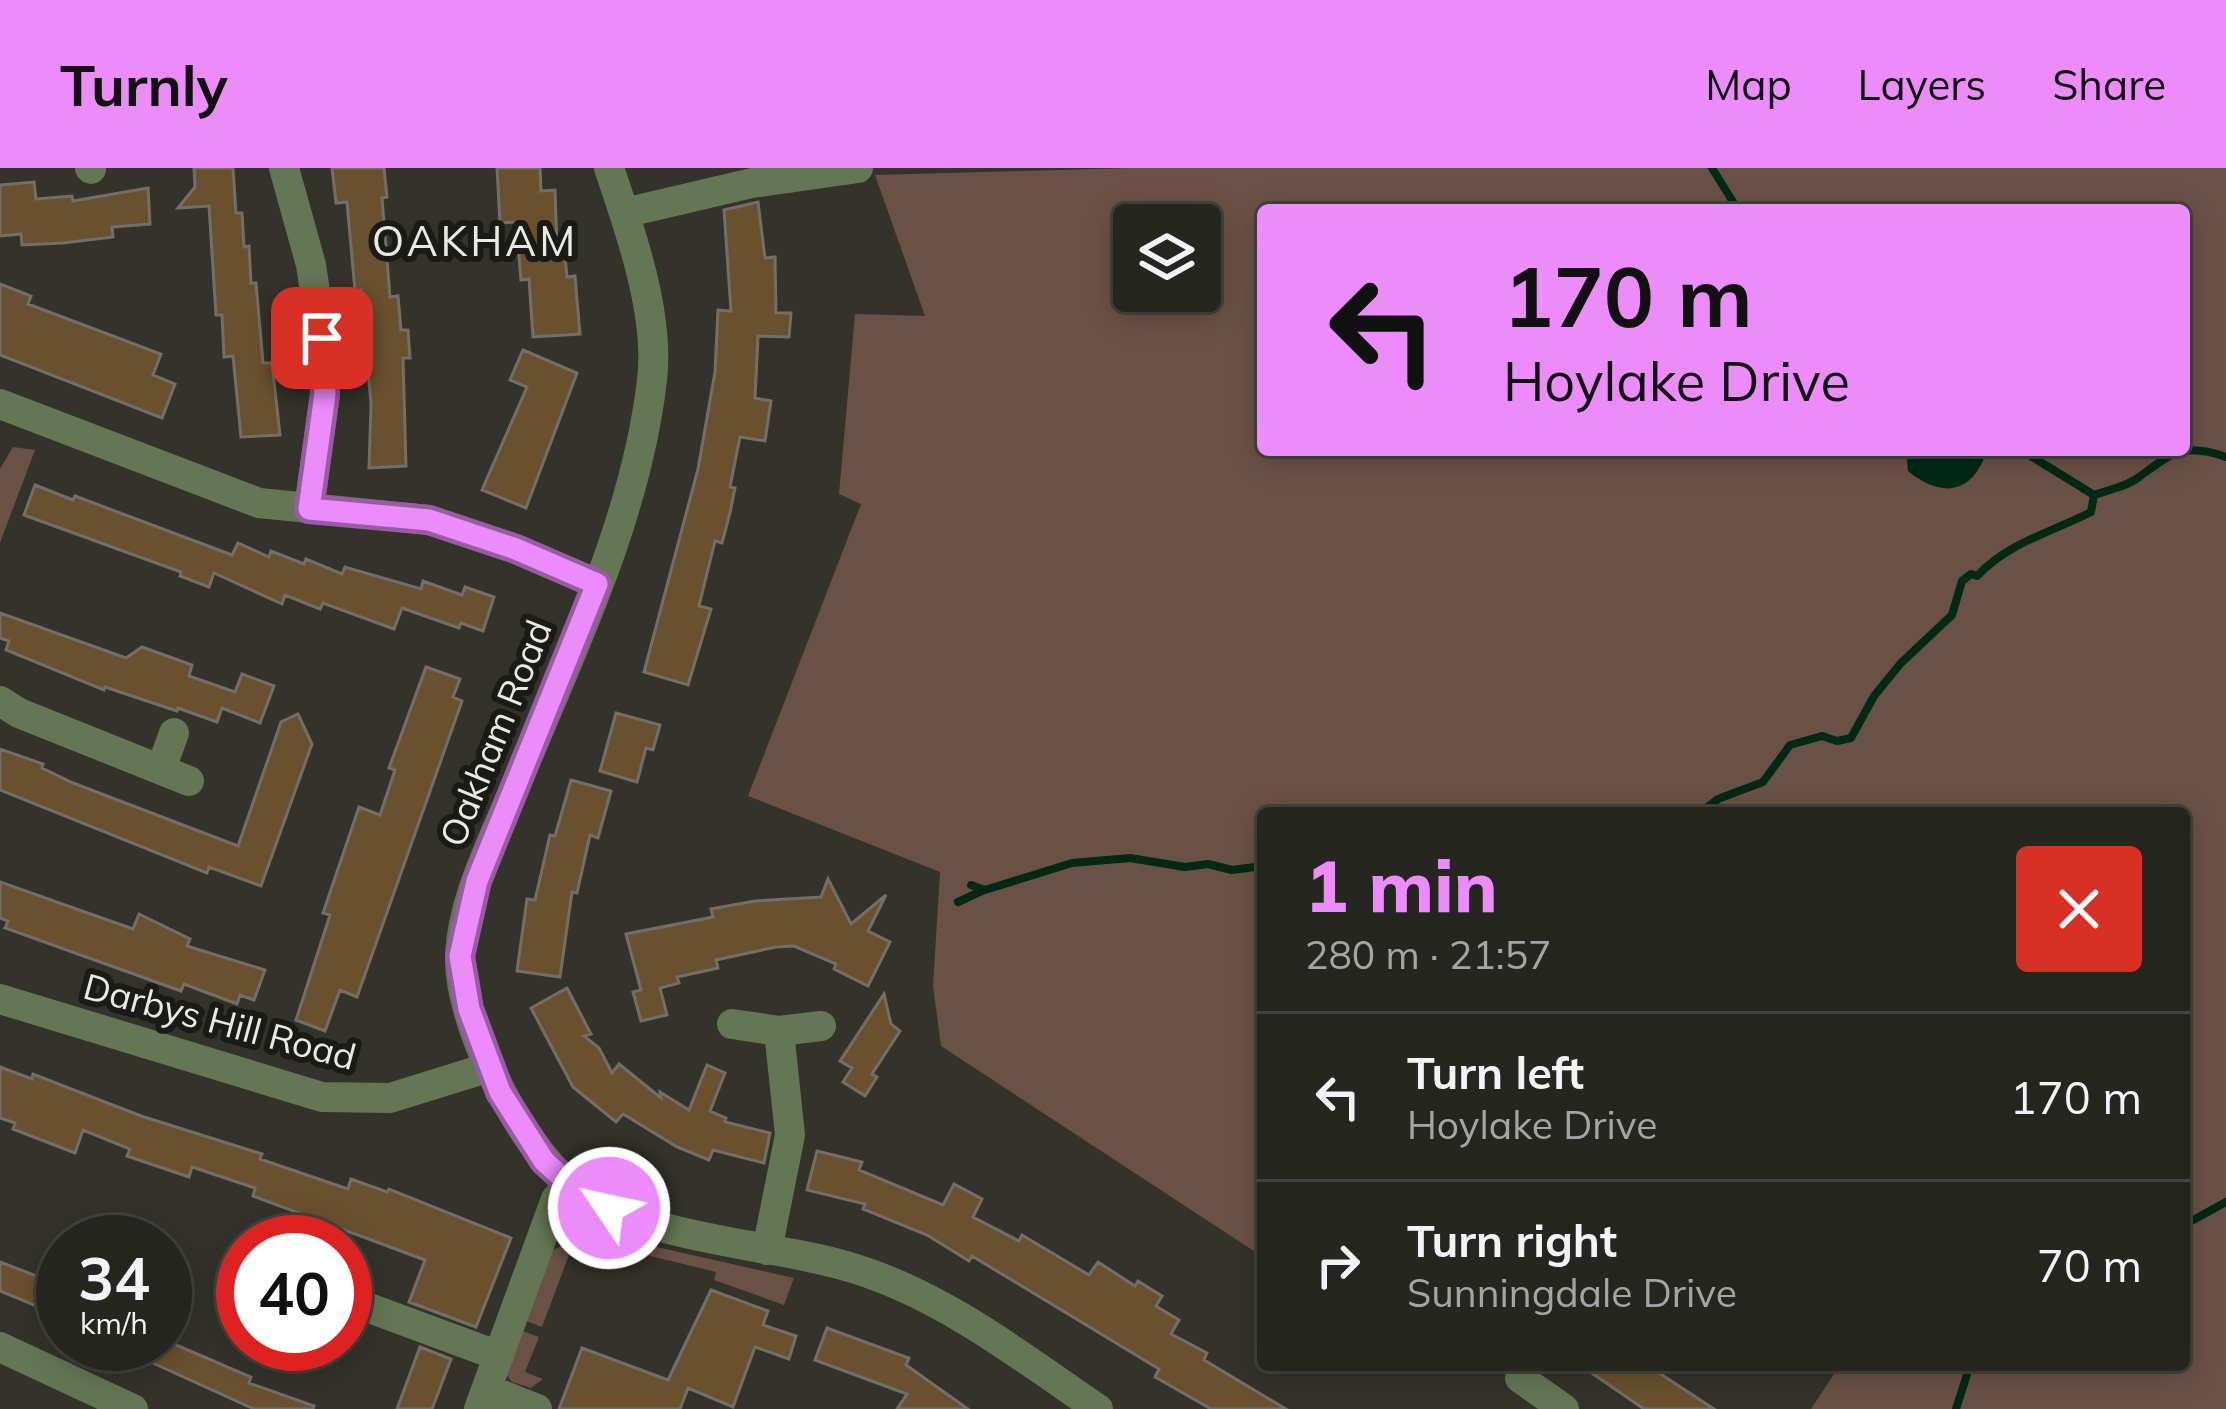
<!DOCTYPE html>
<meta charset="utf-8">
<style>
body{margin:0;font-family:Mulish,sans-serif;background:#2e2e29;color:#f1f3f6;height:100vh;display:flex;flex-direction:column;font-size:45px;white-space:nowrap}
*{box-sizing:border-box;margin:0}
p{font-size:39px;color:#a4a5a5}
.icon{flex:none;width:66px;height:66px;fill:none;stroke:currentColor;stroke-width:2;stroke-linecap:round;stroke-linejoin:round}
.map{position:relative;flex:1;overflow:hidden}
.sheet{position:absolute;left:1257px;top:639px;width:933px;height:564px;display:flex;flex-direction:column;background:#262620;border-radius:12px;box-shadow:0 6px 30px #0003,0 0 0 3px #42433e}
.sheet>*{flex:none}
.guide{position:absolute;left:1257px;top:36px;width:933px;height:252px;border-radius:12px;box-shadow:0 6px 30px #0003,0 0 0 3px #42433e;background:#ec8cfb;color:#111;overflow:hidden}
.buttons{position:absolute;left:1113px;top:36px;display:grid;gap:24px}
.buttons a{display:grid;place-items:center;width:108px;height:108px;border-radius:12px;background:#262620;box-shadow:0 6px 30px #0003,0 0 0 3px #42433e;font-size:60px}
.speed{position:absolute;left:36px;top:1047px;display:flex;gap:24px;font-size:60px;font-weight:700;text-align:center}
.speed>*{display:grid;place-content:center;width:156px;height:156px;border-radius:50%;background:#262620;box-shadow:0 6px 30px #0003,0 0 0 3px #42433e;line-height:1}
.speed small{font-size:30px;font-weight:400}
.speed .limit{border:18px solid #d22;background:#fff;color:#111}
.pin{position:absolute;display:grid;place-items:center;width:102px;height:102px;color:#fff;margin:-51px;border-radius:24px;box-shadow:0 6px 18px #0006}
.me{position:absolute;width:132px;margin:-66px;rotate:304deg;stroke-linejoin:round;filter:drop-shadow(0 0 9px #0008)}
.turn{display:flex;align-items:center;gap:42px;height:252px;padding:0 48px;font-size:54px}
.turn .icon{width:156px;height:156px;stroke-width:2.5}
.turn b{display:block;font-size:84px;line-height:102px}
.round{display:grid;place-items:center;flex:none;width:126px;height:126px;border-radius:12px;background:#2e2e29}
.head{display:flex;align-items:center;justify-content:space-between;height:204px;padding:0 48px}
h1{font-size:72px;font-weight:800;line-height:90px;color:#ec8cfb}
ul{padding:0;list-style:none}
li{display:flex;align-items:center;gap:36px;height:168px;padding:0 48px;border-top:3px solid #42433e}
li div{flex:1}
li b{display:block;font-size:45px}
li em{font-style:normal}
header{display:flex;align-items:center;gap:72px;box-sizing:border-box;height:168px;padding:0 60px;background:#ec8cfb;color:#111}
header strong{font-size:57px}
nav{display:flex;gap:66px;margin-inline-start:auto;font-size:42px}
.map>svg:first-child{display:block}
</style>
<header>
<strong>Turnly</strong>
<nav><a>Map</a><a>Layers</a><a>Share</a></nav>
</header>
<div class="map">
<svg width="2226" height="1241" viewBox="0 0 2226 1241">
<rect width="100%" height="100%" fill="#33322b"/>
<path fill="#6a5145" fill-rule="evenodd" d="M1130 0H2226V1241H1811L1840 1197H2184V645H1263V1089L941 878 933 818 940 704 748 628 861 336 839 326 855 146 925 148 875 7ZM1263 42H2184V282H1263ZM1134 57H1200V123H1134Z
M13 279 35 282 0 375V301Z
M586 1063 794 1110 784 1137 714 1112 716 1104 589 1073 569 1087 542 1159 521 1151 552 1083Z
M517 1161 539 1169 525 1204 543 1211 531 1220 512 1214 503 1203Z"/>
<path fill="#002916" d="M1906 282H1987C1973 326 1942 331 1908 303Z"/>
<g fill="none" stroke-linecap="round" stroke-linejoin="round">
<path stroke="#002916" stroke-width="8" d="M1712 0 1738 42
M1998 282 2026 285 2094 327
M1677 645 1705 641 1718 631 1763 614 1790 577 1822 568 1837 573 1851 570 1874 528 1901 495 1952 447 1962 413 1971 406 1977 408C2009 374 2050 365 2091 344L2094 327C2108 322 2126 319 2139 309 2172 285 2183 274 2226 289
M971 717 985 722 1072 695 1130 690 1185 699 1208 696 1232 702 1263 698
M958 734 984 722
M2184 1057 2226 1034
M1956 1241 1970 1197"/>
</g>
<path fill="#69512f" stroke="#736e67" stroke-width="3" d="M194 0H233L236 45H242L244 79 249 78 251 115H256L263 195H272L280 267 241 269 233 188 224 189 222 147H216L209 38 178 40 195 19Z
M332 0H384L387 29 382 30 390 129 398 128 401 162H408L410 190H403L406 298 369 300 371 236 361 122 355 123 347 34 336 35Z
M497 0H540L541 23 555 22 557 79 564 78 567 109 575 108 580 166 533 169 529 111 521 112 516 54 500 55Z
M34 14 36 31 72 28 73 33 148 20 150 56 112 59 113 69 63 75 22 77 21 66 0 68V17Z
M758 34 765 90 775 89 776 145H791L789 169 758 168 755 230 771 233 765 273 740 269 730 319 735 320 730 345 722 375 715 373 699 438 711 441 688 517 644 504 698 301 715 204 718 142 731 143 724 42Z
M0 116 31 128 28 136 161 186 153 207 175 216 162 250 0 187Z
M523 182 577 205 526 340 482 322 527 219 510 212Z
M35 317 73 332 75 328 232 387 238 375 269 389 271 383 304 396 306 391 342 406 345 399 421 421 423 413 462 427 465 419 494 429 483 463 461 455 459 460 402 440 394 461 323 435 320 441 285 427 282 436 214 405 209 419 180 408 181 404 24 347Z
M0 445 126 490 142 479 192 497 189 508 235 524 242 506 274 518 260 555 222 540 217 554 178 540 177 543 105 519 104 522 6 482 9 473 0 470Z
M426 499 460 511 453 529 462 533 357 829 340 822 325 863 296 852 330 747 323 745 359 639 380 647 395 602 389 600Z
M616 545 660 557 653 582 646 580 637 614 600 603Z
M298 546 312 576 261 718 209 699 207 705 0 622V581L43 596 42 600 73 615 238 678 281 554Z
M571 612 611 623 598 670 590 667 577 725 572 724 560 809 517 803 527 731 535 732 550 667 555 668Z
M828 711 851 756 886 727 868 763 890 774 868 818 834 801 836 796 794 778 776 779 716 792 718 800 677 809 679 815 660 820 667 847 641 853 633 824 641 822 626 766 713 749 711 741 755 733 821 729Z
M0 714 133 761 139 746 190 771 187 778 265 802 254 832 240 827 237 836 184 816 181 823 5 760 8 753 0 750Z
M567 820 591 866 584 868 599 880 612 905 619 896 661 930 660 924 689 942 707 897 725 905 710 943 726 950 725 954 770 965 764 995 713 982 709 992 677 979 623 946 616 954 573 919 531 840Z
M884 826 891 856 900 863 872 906 877 909 865 928 843 914 852 900 840 893Z
M0 899 32 911 33 906 141 948 262 986 260 991 348 1021 351 1011 387 1024 389 1021 511 1070 476 1159 409 1134 425 1092 253 1028 255 1020 192 999 189 1009 127 988 130 981 83 962 75 985 13 961 15 955 0 950Z
M817 983 862 994 859 1002 943 1037 954 1016 982 1031 973 1049 1019 1073 1022 1067 1089 1107 1098 1094 1135 1118 1138 1113 1162 1128 1156 1138 1179 1152 1171 1166 1207 1185 1204 1192 1286 1241H1211L1155 1209 1159 1201 972 1088 969 1093 927 1067 863 1041 865 1036 807 1022Z
M0 1094 63 1118V1149L0 1123Z
M711 1122 768 1143 763 1157 796 1168 789 1191 755 1179 733 1239 688 1220 680 1241H559L582 1180 668 1212Z
M827 1160 909 1190 906 1197 968 1241H897L907 1226 815 1192Z
M111 1176H174L251 1209 249 1215 314 1238 313 1241H254Z
M420 1179 451 1191 432 1241H397Z
M1580 1197H1647L1714 1241H1644Z"/>
<g fill="none" stroke-linecap="round" stroke-linejoin="round">
<path stroke="#657655" stroke-width="30" d="M90 0 91 1
M284 0 311 97 322 169 325 226 309 341
M609 0C630 62 660 146 652 212 636 352 570 485 517 614 496 668 463 727 460 786 457 852 519 977 571 1017 647 1075 767 1073 856 1101 945 1129 1022 1189 1098 1241
M624 45 752 15 858 0
M0 236 259 335 429 352 516 381 597 416
M0 533 19 545 189 613
M161 601 174 565
M0 831 322 929 390 930 490 899
M732 856 779 863 821 858
M767 1082 790 967 779 863
M345 1131 499 1188
M0 1179 133 1241
M1520 1210 1564 1241
M487 1221 537 1241
M479 1241 556 1031 569 1015"/>
</g>
<g fill="none" stroke-linecap="round" stroke-linejoin="round">
<g stroke="#995ba3" stroke-width="30">
<path id="route" d="M322 170 325 226 309 341 429 352 516 381 597 416 477 713 460 788 469 841 500 924 544 993 568 1015 609 1040"/>
</g>
<use href="#route" stroke="#ec8cfb" stroke-width="21"/>
</g>
<g text-anchor="middle" dominant-baseline="central" stroke-width="12" stroke-linejoin="round" paint-order="stroke">
<g font-size="36" fill="#eaeae5" stroke="#1a1a16">
<text transform="translate(495 565) rotate(-68)">Oakham Road</text>
<text transform="translate(220 853) rotate(15)">Darbys Hill Road</text>
</g>
<g font-size="42" letter-spacing="3" fill="#eaeae5" stroke="#1a1a16">
<text x="475" y="72">OAKHAM</text>
</g>
</g>
</svg>
<div class="buttons">
<a><svg class="icon" aria-label="layers" viewBox="0 0 24 24"><path d="M12 4l9 5-9 5-9-5zM3 14l9 5 9-5"/></svg></a>
</div>
<div class="speed"><div>34<small>km/h</small></div><div class="limit">40</div></div>
<div class="pin" style="left:322px;top:170px;background:#d93025"><svg class="icon" aria-label="arrive" viewBox="0 0 24 24"><path d="M6 21V4h12l-3 4 3 4H6"/></svg></div>
<svg class="me" style="left:609px;top:1040px" viewBox="-20 -20 40 40"><circle r="17" fill="#ec8cfb" stroke="#fff" stroke-width="3"/><path d="M0-11L8 9 0 5-8 9z" fill="#fff"/></svg>
<div class="guide">
<div class="turn"><svg class="icon" aria-label="left" viewBox="0 0 24 24"><path d="M17 20v-9H6M10 6l-5 5 5 5"/></svg><div><b>170 m</b>Hoylake Drive</div></div>
</div>
<section class="sheet">
<div class="head"><div><h1>1 min</h1><p>280 m · 21:57</p></div><a class="round" style="background:#d93025;color:#fff"><svg class="icon" aria-label="close" viewBox="0 0 24 24"><path d="M6 6l12 12M18 6L6 18"/></svg></a></div>
<ul>
<li><svg class="icon" aria-label="left" viewBox="0 0 24 24"><path d="M17 20v-9H6M10 6l-5 5 5 5"/></svg><div><b>Turn left</b><p>Hoylake Drive</p></div><em>170 m</em></li>
<li><svg class="icon" aria-label="right" viewBox="0 0 24 24"><path d="M7 20v-9h11M14 6l5 5-5 5"/></svg><div><b>Turn right</b><p>Sunningdale Drive</p></div><em>70 m</em></li>
</ul>
</section>
</div>
